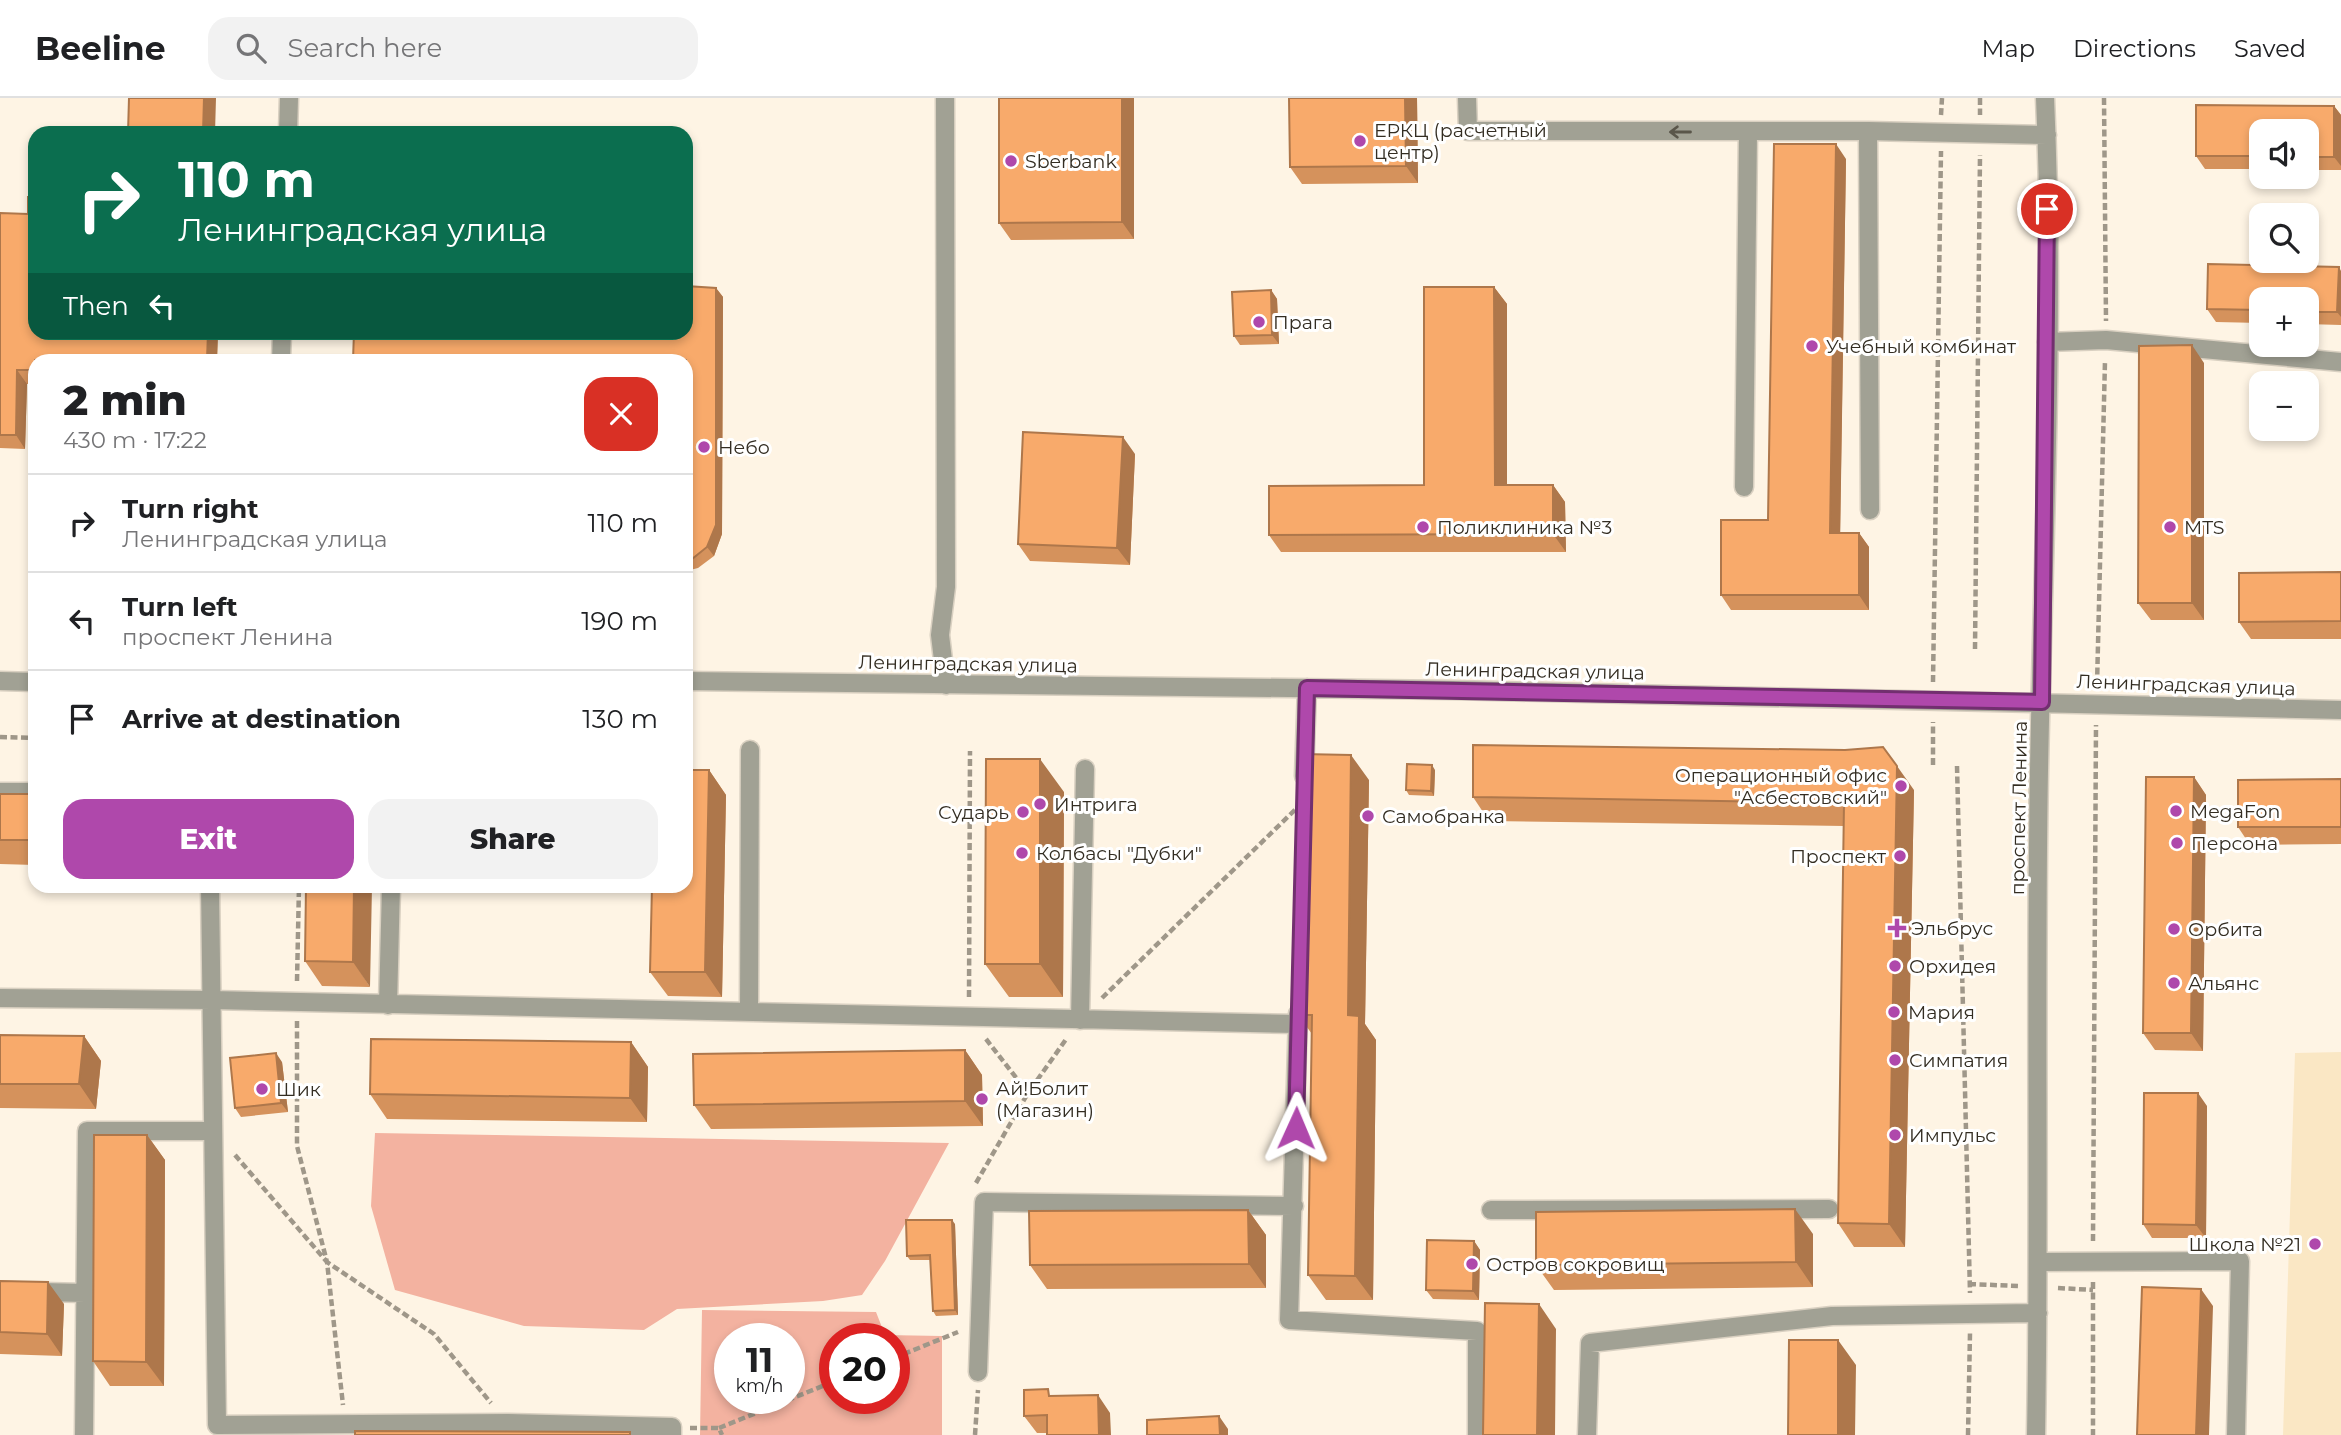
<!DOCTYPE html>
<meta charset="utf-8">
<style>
body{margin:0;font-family:Montserrat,sans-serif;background:#f2f2f2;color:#202124;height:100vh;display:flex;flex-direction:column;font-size:26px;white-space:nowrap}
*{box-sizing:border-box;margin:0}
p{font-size:23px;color:#757577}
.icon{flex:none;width:38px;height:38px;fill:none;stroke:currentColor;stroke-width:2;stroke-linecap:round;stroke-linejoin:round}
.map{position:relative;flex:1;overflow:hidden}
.panel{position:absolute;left:28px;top:256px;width:665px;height:539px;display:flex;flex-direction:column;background:#fff;border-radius:21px;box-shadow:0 4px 10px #0003}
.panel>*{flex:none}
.hud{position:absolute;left:28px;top:28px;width:665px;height:214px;border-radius:21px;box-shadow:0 4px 10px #0003;background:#0b6e4f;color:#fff;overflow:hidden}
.buttons{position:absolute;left:2249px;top:21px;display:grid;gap:14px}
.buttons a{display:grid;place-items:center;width:70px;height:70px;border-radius:14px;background:#fff;box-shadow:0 4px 10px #0003;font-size:35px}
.speed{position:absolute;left:714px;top:1225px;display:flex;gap:14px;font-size:35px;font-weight:700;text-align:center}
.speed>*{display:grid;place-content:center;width:91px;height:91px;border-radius:50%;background:#fff;box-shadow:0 4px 10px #0003;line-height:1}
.speed small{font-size:18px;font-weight:400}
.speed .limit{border:10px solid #d22;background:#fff;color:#111}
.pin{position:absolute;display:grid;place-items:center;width:60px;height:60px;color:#fff;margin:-30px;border:4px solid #fff;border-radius:50%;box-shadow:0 2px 7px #0007}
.me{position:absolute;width:77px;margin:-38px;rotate:1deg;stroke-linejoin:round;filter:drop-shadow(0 0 5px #0008)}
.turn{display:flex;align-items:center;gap:24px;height:147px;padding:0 35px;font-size:32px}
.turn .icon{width:91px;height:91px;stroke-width:2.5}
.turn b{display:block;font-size:49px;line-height:60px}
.then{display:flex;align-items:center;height:66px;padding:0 35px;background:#0003;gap:14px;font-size:26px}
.round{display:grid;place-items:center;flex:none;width:74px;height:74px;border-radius:21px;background:#f2f2f2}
.summary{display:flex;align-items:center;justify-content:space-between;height:119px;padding:0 35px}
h1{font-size:42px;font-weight:800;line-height:52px}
.primary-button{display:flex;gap:14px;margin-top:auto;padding:14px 35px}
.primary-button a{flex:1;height:80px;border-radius:21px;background:#af48ab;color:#fff;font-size:28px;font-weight:800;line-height:80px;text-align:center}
.primary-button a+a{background:#f2f2f2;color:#202124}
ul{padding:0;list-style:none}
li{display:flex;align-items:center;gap:21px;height:98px;padding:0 35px;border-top:2px solid #e0e0e0}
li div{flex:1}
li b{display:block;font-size:26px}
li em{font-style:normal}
header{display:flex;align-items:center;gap:42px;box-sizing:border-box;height:98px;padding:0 35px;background:#fff;border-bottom:2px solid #e0e0e0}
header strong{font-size:33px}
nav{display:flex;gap:38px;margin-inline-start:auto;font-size:24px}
.search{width:490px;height:63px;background:#f2f2f2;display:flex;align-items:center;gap:18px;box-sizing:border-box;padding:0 24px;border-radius:21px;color:#757577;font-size:26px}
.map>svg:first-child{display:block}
</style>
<header>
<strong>Beeline</strong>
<div class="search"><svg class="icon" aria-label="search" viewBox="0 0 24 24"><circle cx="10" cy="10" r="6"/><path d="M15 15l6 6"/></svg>Search here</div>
<nav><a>Map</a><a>Directions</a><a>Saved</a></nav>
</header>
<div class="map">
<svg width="2341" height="1337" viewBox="0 0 2341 1337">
<rect width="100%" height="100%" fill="#fef4e4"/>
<path fill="#fae7c4" d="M2341 954V1337H2283L2295 955Z"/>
<path fill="#f3b2a0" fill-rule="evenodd" d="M375 1035 949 1045 885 1163 862 1197 823 1203 677 1211 644 1232 524 1228 395 1192 371 1108Z
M702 1212 876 1214 885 1237 942 1238V1337H700ZM730 1241H789V1300H730ZM835 1241H894V1300H835Z"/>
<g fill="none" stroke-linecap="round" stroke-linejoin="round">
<g stroke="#d9d0c1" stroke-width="21">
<path id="minor" d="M945 0 946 489 940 537 946 587
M1467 0 1468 33H1868L2047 37
M1868 33 1870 412
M288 35 289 0
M2047 244 2106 242 2341 264
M281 262 282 234
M1744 389 1748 34
M0 583 35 584
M686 583 1452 592 2341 612
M1304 678 1307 590
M0 694H35
M210 788 217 1327 508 1325 672 1329V1337
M0 900 212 902 1298 926
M388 907 391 788
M749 913 750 652
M1298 916 1289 1222 1477 1233V1337
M1080 922 1085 671
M1491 1112 1829 1111
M2039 1164 2240 1163 2236 1337
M0 1193 85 1195
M978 1274 984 1104 1294 1108
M84 1337 87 1033H213
M1587 1337 1590 1245 1832 1218 2038 1215
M2036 1337C2040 1115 2035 893 2039 672 2043 448 2055 224 2045 0"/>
</g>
<path stroke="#9f9789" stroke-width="4.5" stroke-dasharray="7 3.5" stroke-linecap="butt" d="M1980 0V17
M2104 0 2106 223
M1941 17 1942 0
M1975 551 1980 57
M1933 584 1941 53
M2097 587 2105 263
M0 639 35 640
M1933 667V624
M1957 668 1970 1195
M297 883 299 788
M969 899 970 653
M1102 900 1302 705
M297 923V1048L327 1164 434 1236 491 1305
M986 941 1028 995 1067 940
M235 1057 327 1164 343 1307
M976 1085 1028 995
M2093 1143 2096 627
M2093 1184V1337
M1969 1186 2018 1188
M2058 1190 2093 1192
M894 1260 958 1234
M690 1330H719L722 1337
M719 1330 835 1283
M975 1337 978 1292
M1968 1337 1970 1235"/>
<use href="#minor" stroke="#a1a194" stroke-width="18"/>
</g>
<path fill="#d5925c" d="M1134 0V141L1011 142 999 125Z
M1417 0 1418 85 1302 86 1290 69Z
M2196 7 2334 8 2341 17V72H2306V33H2261V71H2205L2196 58Z
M1846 61 1840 435H1859L1869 449V512H1731L1721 497 1768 422Z
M0 115 35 234H218L217 262H35V286H27L25 351 0 350Z
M2341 173V227L2306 226V201H2261V225L2216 224 2207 211Z
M1494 189 1507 206V387H1553L1565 404 1566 454H1281L1269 437 1424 387Z
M716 190 723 199 722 436 714 458 698 470 686 473V262Z
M1271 192 1277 201 1279 246 1240 247 1234 238Z
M2204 265V522H2151L2138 505Z
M1135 356 1130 467 1030 463 1018 446Z
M2341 474V541H2251L2239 524Z
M709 672 726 697 722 899 668 898 650 874Z
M1435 672 1434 698 1409 697 1406 692Z
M2194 679 2206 697 2203 953 2155 952 2143 935Z
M2341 681V746L2250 747 2238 729Z
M1369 682 1365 926 1376 942 1373 1202H1326L1308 1177 1312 936 1298 917Z
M1914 692 1905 1149H1854L1838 1125 1844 728 1489 723 1473 699Z
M1064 694 1063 899H1009L985 866Z
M0 696H35V767L0 766Z
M306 788 370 889 322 888 305 863Z
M0 937 84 938 101 963 96 1011 0 1010Z
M631 944 648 969 647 1024 387 1021 370 996Z
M965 952 982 977 983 1028 711 1031 694 1007Z
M282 964 288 1014 241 1019 235 1010Z
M2207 1008 2206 1140H2152L2143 1126Z
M147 1037 165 1062 164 1288H110L93 1263Z
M1248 1112 1266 1137V1190L1047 1191 1030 1167Z
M955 1126 958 1217 936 1218 933 1213 930 1162H910L907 1158Z
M1813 1136V1189L1554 1192 1536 1167Z
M1474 1143 1480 1152 1479 1202 1433 1201 1426 1192Z
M0 1183 64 1206 62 1258 0 1256Z
M1053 1298 1110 1315 1047 1335H1037L1024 1318Z"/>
<path fill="#ae774b" d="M204 0H216L215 35H203Z
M1122 0H1134V141L1122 124Z
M1405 0H1417L1418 85 1406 68Z
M2334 8 2341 17V68L2334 59Z
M1836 46 1846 61 1840 449 1830 435Z
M2339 169 2341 173V219L2337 214Z
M1494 189 1507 206V404L1495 387Z
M716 190 723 199 722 436 714 458 707 449Z
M1271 192 1277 201 1279 246 1272 237Z
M208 234H218L217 262H207Z
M2192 247 2204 265V522L2192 505Z
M17 272 27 286 25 351 16 337Z
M1123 339 1135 356 1130 467 1117 450Z
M1553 387 1565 404 1566 454 1553 436Z
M1859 435 1869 449V512L1859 497Z
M1351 657 1369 682 1365 926 1376 942 1373 1202 1355 1178 1348 917Z
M1040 661 1064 694 1063 899 1040 866Z
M1432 667 1435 672 1434 698 1431 693Z
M1897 668 1914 692 1905 1149 1889 1126Z
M709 672 726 697 722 899 705 874Z
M2194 679 2206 697 2203 953 2191 935Z
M354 788H372L370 889 353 864Z
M84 938 101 963 96 1011 79 986Z
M631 944 648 969 647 1024 630 1000Z
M965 952 982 977 983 1028 965 1003Z
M276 955 282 964 288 1014 281 1005Z
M2198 995 2207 1008 2206 1140 2196 1127Z
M147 1037 165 1062 164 1288 146 1264Z
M1795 1111 1813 1136V1189L1796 1164Z
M1248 1112 1266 1137V1190L1249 1166Z
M952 1122 955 1126 958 1217 955 1212Z
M1474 1143 1480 1152 1479 1202 1473 1193Z
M48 1184 64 1206 62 1258 47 1236Z
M2201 1191 2213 1208 2209 1337H2196Z
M1539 1206 1556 1231 1555 1337H1537Z
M1838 1242 1856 1267 1855 1337H1838Z
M1098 1297 1110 1315 1111 1337H1099Z
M1219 1318 1228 1331V1337H1220Z"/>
<path fill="#f8aa6b" stroke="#ae774b" stroke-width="2" d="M129 0H204L203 35H128Z
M999 0H1122V124L999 125Z
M1289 0H1405L1406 68 1290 69Z
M2196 7 2334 8V59H2306V33H2261V58H2196Z
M1774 46H1836L1830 435H1859V497H1721V422H1768Z
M28 99H35V234H208L207 262H35V272H17L16 337H0V115L28 116Z
M2208 166 2339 169 2337 214H2306V201H2261V212L2207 211Z
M686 188 716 190V427L707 449 692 461 686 462V262H353L354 234H686Z
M1424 189H1494L1495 387H1553V436L1269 437V388L1424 387Z
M1271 192 1272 237 1234 238 1232 194Z
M2192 247V505H2138L2139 248Z
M1023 334 1123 339 1117 450 1018 446Z
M2341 474V523L2239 524V475Z
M1473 647 1845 652 1883 649 1897 668 1889 1126 1838 1125 1844 705 1473 699Z
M1302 656 1351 657 1348 917 1359 918 1355 1178 1308 1177 1312 917H1298Z
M986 661H1040V866H985Z
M1407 666 1432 667 1431 693 1406 692Z
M686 672H709L705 874H650L652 788H686Z
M2146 679H2194L2191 935H2143Z
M2341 681V729H2238V682Z
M0 696H35V742H0Z
M306 788H354L353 864 305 863Z
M0 937 84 938 79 986H0Z
M371 941 631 944 630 1000 370 996Z
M965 952V1003L694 1007 693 956Z
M276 955 281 1005 235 1010 230 960Z
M2144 995H2198L2196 1127 2143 1126Z
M94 1037H147L146 1264 93 1263Z
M1795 1111 1796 1164 1536 1167V1114Z
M1248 1112 1249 1166 1030 1167 1029 1113Z
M906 1122H952L955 1212 933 1213 930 1157 907 1158Z
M1427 1142 1474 1143 1473 1193 1426 1192Z
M0 1183 48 1184 47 1236 0 1234Z
M2142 1189 2201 1191 2196 1337H2137Z
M1485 1205 1539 1206 1537 1337H1483Z
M1789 1242H1838V1337H1788Z
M1048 1291 1049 1298 1098 1297 1099 1337H1047V1317L1024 1318V1292Z
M1219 1318 1220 1337H1147V1322Z
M355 1333 630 1334V1337H355Z"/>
<defs><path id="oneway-shaft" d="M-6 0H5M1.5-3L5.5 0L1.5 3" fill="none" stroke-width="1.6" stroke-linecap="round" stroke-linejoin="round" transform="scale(1.75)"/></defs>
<use stroke="#5a564a" href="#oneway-shaft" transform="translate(1680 34) rotate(-180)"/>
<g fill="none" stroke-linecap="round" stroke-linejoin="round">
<g stroke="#722f6f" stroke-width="18">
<path id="route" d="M1296 1030 1307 590 2042 604 2047 111"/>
</g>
<use href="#route" stroke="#af48ab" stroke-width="12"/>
</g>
<g fill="#af48ab" stroke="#fff" stroke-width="2.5">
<circle cx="1360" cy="43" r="7"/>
<circle cx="1011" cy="63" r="7"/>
<circle cx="1259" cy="224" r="7"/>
<circle cx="1812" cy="248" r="7"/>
<circle cx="704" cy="349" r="7"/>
<circle cx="1423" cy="429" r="7"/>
<circle cx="2170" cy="429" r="7"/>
<circle cx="1901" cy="688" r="7"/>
<circle cx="1040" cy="706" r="7"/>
<circle cx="2176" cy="713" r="7"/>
<circle cx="1023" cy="714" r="7"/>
<circle cx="1368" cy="718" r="7"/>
<circle cx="2177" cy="745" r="7"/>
<circle cx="1022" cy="755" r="7"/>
<circle cx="1900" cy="758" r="7"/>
<path d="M1893.5 819.5h7v7h7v7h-7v7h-7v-7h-7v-7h7z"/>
<circle cx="2174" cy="831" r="7"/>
<circle cx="1895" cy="868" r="7"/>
<circle cx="2174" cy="885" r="7"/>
<circle cx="1894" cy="914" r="7"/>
<circle cx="1895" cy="962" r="7"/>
<circle cx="262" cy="991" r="7"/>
<circle cx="982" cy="1001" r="7"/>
<circle cx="1895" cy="1037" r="7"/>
<circle cx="2315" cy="1146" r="7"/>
<circle cx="1472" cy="1166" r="7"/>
</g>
<g text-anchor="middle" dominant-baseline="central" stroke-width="6" stroke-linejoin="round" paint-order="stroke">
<g font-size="19" fill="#332d22" stroke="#fff" text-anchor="start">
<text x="1374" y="32">ЕРКЦ (расчетный<tspan x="1374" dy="22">центр)</tspan></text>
<text x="1025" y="63">Sberbank</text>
<text x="1273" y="224">Прага</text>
<text x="1826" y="248">Учебный комбинат</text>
<text x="718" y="349">Небо</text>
<text x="1437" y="429">Поликлиника №3</text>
<text x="2184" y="429">MTS</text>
<text x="1887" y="677" text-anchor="end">Операционный офис<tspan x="1887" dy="22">"Асбестовский"</tspan></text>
<text x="1054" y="706">Интрига</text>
<text x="2190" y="713">MegaFon</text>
<text x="1009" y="714" text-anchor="end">Сударь</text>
<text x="1382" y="718">Самобранка</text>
<text x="2191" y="745">Персона</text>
<text x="1036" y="755">Колбасы "Дубки"</text>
<text x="1886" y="758" text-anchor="end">Проспект</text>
<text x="1911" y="830">Эльбрус</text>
<text x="2188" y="831">Орбита</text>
<text x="1909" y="868">Орхидея</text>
<text x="2188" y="885">Альянс</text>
<text x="1908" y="914">Мария</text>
<text x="1909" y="962">Симпатия</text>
<text x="996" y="990">Ай!Болит<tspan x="996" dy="22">(Магазин)</tspan></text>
<text x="276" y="991">Шик</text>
<text x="1909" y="1037">Импульс</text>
<text x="2301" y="1146" text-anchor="end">Школа №21</text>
<text x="1486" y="1166">Остров сокровищ</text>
</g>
<g font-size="19" fill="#332d22" stroke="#fff">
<text transform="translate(968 566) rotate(1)">Ленинградская улица</text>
<text transform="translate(1535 573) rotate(1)">Ленинградская улица</text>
<text transform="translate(2186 587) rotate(2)">Ленинградская улица</text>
<text transform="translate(2019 710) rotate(-89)">проспект Ленина</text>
</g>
</g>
</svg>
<div class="buttons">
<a><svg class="icon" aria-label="sound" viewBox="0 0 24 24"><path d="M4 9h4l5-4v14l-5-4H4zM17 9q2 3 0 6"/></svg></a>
<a><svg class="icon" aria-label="search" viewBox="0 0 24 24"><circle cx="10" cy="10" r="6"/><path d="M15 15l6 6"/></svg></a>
<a>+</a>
<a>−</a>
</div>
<div class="speed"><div>11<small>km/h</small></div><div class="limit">20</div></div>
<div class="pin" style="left:2047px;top:111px;background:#d93025"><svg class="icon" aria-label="arrive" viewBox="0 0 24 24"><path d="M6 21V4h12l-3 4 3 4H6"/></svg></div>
<svg class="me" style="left:1296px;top:1030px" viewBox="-20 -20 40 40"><path d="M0-17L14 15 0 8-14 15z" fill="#af48ab" stroke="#fff" stroke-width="4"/></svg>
<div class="hud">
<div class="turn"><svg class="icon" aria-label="right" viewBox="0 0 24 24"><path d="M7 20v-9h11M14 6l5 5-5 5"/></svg><div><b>110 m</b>Ленинградская улица</div></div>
<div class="then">Then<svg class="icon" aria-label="left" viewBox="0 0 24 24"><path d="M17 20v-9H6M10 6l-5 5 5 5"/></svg></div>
</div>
<section class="panel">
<div class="summary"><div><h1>2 min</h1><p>430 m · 17:22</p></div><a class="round" style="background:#d93025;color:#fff"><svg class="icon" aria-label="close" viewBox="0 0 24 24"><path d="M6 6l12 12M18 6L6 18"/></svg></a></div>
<ul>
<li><svg class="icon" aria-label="right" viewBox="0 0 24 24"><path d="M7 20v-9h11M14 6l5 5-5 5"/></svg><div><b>Turn right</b><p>Ленинградская улица</p></div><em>110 m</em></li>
<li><svg class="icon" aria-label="left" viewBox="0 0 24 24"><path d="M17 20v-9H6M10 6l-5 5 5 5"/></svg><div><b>Turn left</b><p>проспект Ленина</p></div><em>190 m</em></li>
<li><svg class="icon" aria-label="arrive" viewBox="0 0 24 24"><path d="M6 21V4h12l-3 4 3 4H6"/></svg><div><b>Arrive at destination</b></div><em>130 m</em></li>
</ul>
<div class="primary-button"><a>Exit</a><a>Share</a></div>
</section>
</div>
